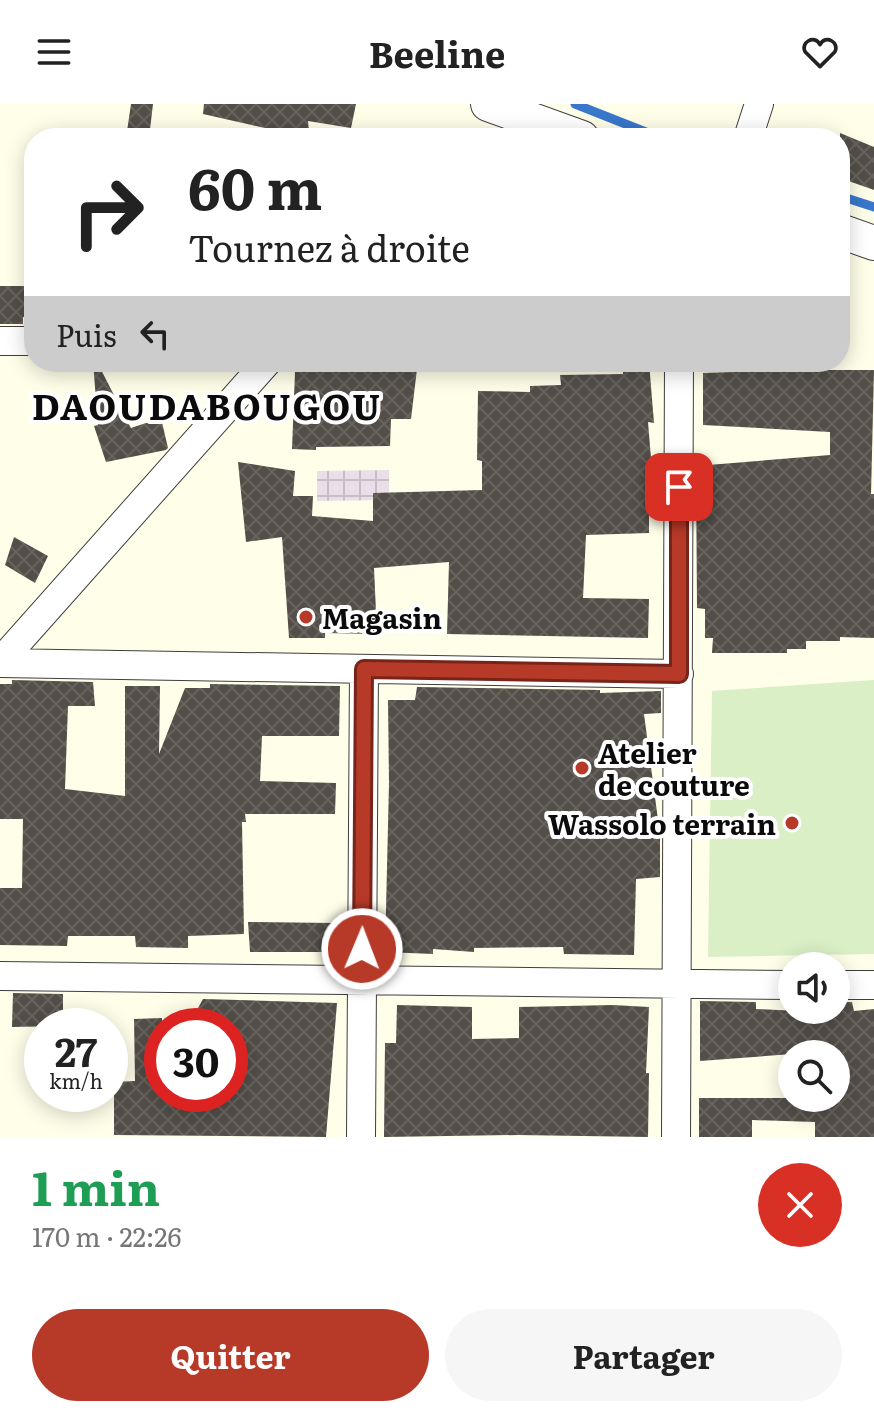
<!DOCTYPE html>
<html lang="fr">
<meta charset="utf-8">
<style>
body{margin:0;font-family:Literata,serif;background:#f6f6f6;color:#222;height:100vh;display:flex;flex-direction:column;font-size:30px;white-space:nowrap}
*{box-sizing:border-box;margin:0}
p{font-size:26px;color:#767676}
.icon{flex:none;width:44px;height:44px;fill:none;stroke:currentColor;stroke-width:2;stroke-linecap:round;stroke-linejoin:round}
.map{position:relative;height:1033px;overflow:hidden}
.side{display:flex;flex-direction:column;background:#fff;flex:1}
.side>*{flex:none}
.guide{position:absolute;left:24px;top:24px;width:826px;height:244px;border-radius:32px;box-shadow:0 4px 20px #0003;background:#fff;color:#222;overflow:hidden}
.fabs{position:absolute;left:778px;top:848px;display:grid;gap:16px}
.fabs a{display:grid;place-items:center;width:72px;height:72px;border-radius:50%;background:#fff;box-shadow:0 4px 20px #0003;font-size:40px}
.speed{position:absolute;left:24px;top:904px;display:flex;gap:16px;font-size:40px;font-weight:700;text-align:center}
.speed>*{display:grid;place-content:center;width:104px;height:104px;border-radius:50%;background:#fff;box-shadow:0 4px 20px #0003;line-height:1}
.speed small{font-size:20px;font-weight:400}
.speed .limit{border:12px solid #d22;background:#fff;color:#111}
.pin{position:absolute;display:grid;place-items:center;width:68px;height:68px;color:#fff;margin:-34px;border-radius:16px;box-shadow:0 4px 12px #0006}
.me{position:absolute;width:88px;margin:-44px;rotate:1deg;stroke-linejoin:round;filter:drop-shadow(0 0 6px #0008)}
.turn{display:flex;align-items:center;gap:28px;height:168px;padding:0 32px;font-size:36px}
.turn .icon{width:104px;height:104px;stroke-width:2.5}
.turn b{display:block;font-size:56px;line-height:68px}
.then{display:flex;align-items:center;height:76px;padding:0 32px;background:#0003;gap:16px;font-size:30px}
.round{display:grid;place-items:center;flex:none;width:84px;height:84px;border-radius:42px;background:#f6f6f6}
.head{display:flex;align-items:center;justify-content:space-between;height:136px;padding:0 32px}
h1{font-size:48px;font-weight:700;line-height:60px;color:#1e9e55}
.cta{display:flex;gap:16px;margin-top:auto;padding:16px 32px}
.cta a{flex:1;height:92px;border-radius:48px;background:#b73927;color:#fff;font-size:32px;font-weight:700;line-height:92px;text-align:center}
.cta a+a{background:#f6f6f6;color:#222}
header{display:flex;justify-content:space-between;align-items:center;height:104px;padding:0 32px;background:#fff;font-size:36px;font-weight:700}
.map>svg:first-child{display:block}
</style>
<header><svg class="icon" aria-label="menu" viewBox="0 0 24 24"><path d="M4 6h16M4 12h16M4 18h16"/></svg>Beeline<svg class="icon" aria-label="heart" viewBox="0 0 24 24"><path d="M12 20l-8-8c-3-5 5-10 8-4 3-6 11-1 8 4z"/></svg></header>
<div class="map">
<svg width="874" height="1033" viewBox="0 0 874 1033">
<defs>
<pattern id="industrial-grid" width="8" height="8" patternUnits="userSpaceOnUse" patternTransform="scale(2)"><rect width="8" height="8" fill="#eadfe9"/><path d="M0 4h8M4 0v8" fill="none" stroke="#c7bec6"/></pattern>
<pattern id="building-cross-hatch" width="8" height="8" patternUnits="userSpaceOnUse" patternTransform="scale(2)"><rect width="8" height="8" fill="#534e48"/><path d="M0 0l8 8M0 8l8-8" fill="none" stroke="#67635e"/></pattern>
</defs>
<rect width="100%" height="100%" fill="#fffee9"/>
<path fill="url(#industrial-grid)" d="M389 366V396L317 397V367Z"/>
<path fill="#daefc6" d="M874 576V850L708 853 712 587Z"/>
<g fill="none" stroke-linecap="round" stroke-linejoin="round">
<path stroke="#3877ca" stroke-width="9" d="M575 0 661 34
M840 92 874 103"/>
</g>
<path fill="url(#building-cross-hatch)" d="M131 0H153L149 34H126Z
M204 0H356L351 24 308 17 309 27H278L203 10Z
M840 29 874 43V86L840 74Z
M0 182H34V214L23 213V220H0Z
M93 258H97L131 324 161 314 168 344 166 346 106 358 94 322 98 321Z
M623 258H649L654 319 648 318 652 366 662 365 661 399 649 400V429L586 431 583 494 649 495 648 534 447 530 449 458 374 464 377 530 325 529V534H289L282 433 246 438 238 358 295 367 293 392H313L312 412 373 417V389L482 386V357L477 356 478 287 530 288V282L561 281 560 271 623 270Z
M305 264 417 265 411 315H391L390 342 316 343V346L292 345 295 268Z
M791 266H874L871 390H874V534L840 533V537H806V545H787V549H712L713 534H705V505L697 504 696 362 830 351V328L703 321V269Z
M14 433 48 452 35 479 5 461Z
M12 576 93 578 95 602H68L65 685 125 692V582H160L159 650 185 584H210V580L340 582 339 632H262L260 677 336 679 335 710H245L246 718H242L244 830 188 832V844L136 843 135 832H68L67 842 0 841V784H22L23 715H0V580H12Z
M417 583 600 586V589L661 587V609L644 610 660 731V773L636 775 634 851 564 850 563 843 474 844V848L433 845V850L385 848 389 679 388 596H415Z
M248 818 333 819 332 848H250Z
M13 889 63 890V922L12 923Z
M203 895 337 899 326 1033 114 1031V978L135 977 134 915 162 914V990H230V922H188Z
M700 897 756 898V905L800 907H832L836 906V898H852L854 907 874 905V1033H815V1018L752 1016V1033H699V994H840L839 950H792L700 957Z
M397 901 472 903V935L519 934V903L613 901 649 903 646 969H649L648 1033 518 1031 384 1033 385 939H396Z"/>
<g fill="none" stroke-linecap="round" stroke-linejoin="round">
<g stroke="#3e3e3e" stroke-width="30">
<path id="minor" d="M748 34 759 0
M0 237H34
M0 558 267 258
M0 559 679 570
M0 872 792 881
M836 881H874
M361 1033 364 565
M676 1033 679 258"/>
</g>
<g stroke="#3e3e3e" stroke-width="36">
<path id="tertiary" d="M488 0 582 34
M840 127 874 139"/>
</g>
<use href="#minor" stroke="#fff" stroke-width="28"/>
<use href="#tertiary" stroke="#fff" stroke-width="34"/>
</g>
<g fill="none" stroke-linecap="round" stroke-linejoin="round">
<g stroke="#772519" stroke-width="20">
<path id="route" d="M362 845 364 565 679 570V383"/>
</g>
<use href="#route" stroke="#b73927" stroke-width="14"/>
</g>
<g fill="#b73927" stroke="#fff" stroke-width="3">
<circle cx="306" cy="513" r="8"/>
<circle cx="582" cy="664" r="8"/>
<circle cx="792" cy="719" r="8"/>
</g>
<g text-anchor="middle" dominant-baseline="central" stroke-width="8" stroke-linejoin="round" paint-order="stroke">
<g font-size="28" font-weight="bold" fill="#0b0b0b" stroke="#fff" text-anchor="start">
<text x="322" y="513">Magasin</text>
<text x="598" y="648">Atelier<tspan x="598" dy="32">de couture</tspan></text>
<text x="776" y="719" text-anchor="end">Wassolo terrain</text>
</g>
<g font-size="36" font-weight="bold" letter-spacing="2" fill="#0b0b0b" stroke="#fff">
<text x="207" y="300">DAOUDABOUGOU</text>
</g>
</g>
</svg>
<div class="fabs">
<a><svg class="icon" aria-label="sound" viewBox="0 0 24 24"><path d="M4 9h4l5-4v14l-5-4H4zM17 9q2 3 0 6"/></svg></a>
<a><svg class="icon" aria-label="search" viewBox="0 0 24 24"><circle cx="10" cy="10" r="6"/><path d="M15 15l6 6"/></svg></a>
</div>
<div class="speed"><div>27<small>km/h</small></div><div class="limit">30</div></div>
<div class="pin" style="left:679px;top:383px;background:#d93025"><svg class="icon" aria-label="arrive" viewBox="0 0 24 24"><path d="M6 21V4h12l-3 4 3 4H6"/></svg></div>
<svg class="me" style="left:362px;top:845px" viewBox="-20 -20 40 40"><circle r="17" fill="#b73927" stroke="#fff" stroke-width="3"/><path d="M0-11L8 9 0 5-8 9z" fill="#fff"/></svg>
<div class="guide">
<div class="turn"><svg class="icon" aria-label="right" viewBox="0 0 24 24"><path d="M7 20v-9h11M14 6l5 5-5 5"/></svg><div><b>60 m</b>Tournez à droite</div></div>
<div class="then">Puis<svg class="icon" aria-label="left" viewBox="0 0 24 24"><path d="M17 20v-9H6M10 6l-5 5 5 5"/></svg></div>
</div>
</div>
<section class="side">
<div class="head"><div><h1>1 min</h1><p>170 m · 22:26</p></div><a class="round" style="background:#d93025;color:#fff"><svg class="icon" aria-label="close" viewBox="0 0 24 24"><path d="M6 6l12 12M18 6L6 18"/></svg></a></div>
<div class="cta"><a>Quitter</a><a>Partager</a></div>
</section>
